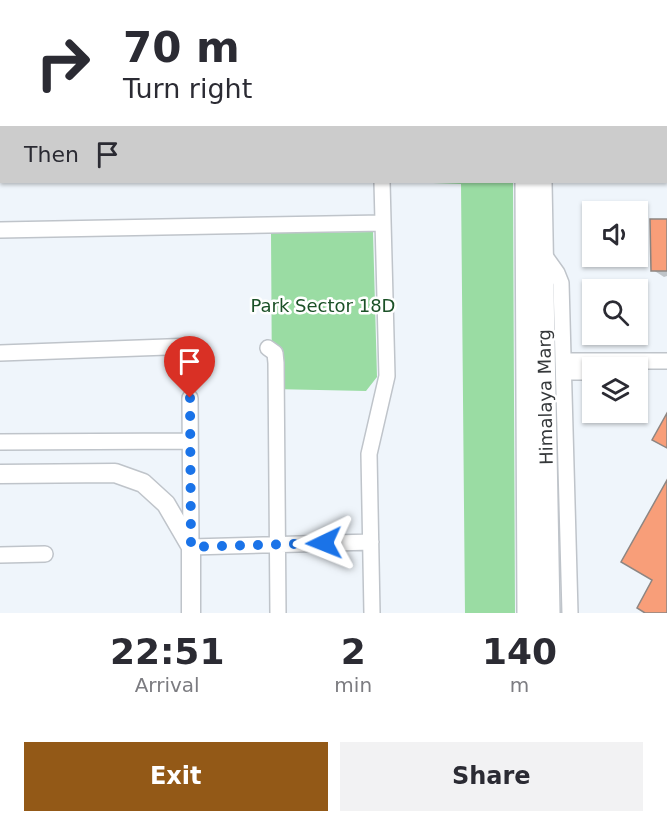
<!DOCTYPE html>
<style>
body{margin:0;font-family:"DejaVu Sans",sans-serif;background:#f2f2f3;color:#2b2b33;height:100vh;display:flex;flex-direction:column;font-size:22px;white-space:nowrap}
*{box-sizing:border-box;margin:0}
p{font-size:20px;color:#7c7c81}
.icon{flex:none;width:33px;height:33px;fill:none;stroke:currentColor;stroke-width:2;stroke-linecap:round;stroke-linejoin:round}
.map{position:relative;height:613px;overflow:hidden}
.panel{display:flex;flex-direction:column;background:#fff;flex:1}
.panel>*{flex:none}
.top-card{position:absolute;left:0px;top:0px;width:668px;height:183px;box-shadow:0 2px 4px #0004;background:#fff;color:#2b2b33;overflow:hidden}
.buttons{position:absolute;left:582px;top:201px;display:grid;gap:12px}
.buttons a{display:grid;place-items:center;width:66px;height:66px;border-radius:0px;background:#fff;box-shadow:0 2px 4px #0004;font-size:30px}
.pin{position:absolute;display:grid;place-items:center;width:51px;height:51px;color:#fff;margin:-62px -26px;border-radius:50% 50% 50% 0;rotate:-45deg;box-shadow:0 0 6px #0007}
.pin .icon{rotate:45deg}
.me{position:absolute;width:66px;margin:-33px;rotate:268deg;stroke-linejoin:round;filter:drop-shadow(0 0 4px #0008)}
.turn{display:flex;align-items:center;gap:21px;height:126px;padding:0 24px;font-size:27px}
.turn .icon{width:78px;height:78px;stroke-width:2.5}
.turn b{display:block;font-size:42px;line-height:51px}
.then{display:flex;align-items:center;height:57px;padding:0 24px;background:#0003;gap:12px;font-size:22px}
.eta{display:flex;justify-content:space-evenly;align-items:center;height:102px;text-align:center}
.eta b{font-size:36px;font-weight:700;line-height:42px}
.action{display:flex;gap:12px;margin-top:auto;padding:12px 24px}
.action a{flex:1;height:69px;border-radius:0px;background:#935917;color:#fff;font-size:24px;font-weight:700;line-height:69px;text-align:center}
.action a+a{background:#f2f2f3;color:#2b2b33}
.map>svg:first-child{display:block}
</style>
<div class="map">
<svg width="667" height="613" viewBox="0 0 667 613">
<rect width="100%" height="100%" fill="#eff5fb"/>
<path fill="#9adca3" d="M405 182H513V184L515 613H465L461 184Z
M373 232 377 377 366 391 272 389 271 233Z"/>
<path fill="#0003" d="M667 220V276L664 277 653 270Z"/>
<path fill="#f89e79" stroke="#8d8683" stroke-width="1.5" d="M650 219H667V271H651Z
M667 413V448L652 440Z
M667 480V613H645L637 608 652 580 621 562Z"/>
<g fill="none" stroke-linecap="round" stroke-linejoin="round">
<g stroke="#bfc4ca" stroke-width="18">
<path id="minor" d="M0 230 383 223
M542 252 557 273 561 283 570 613
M268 348 275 353 276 363 278 613
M0 353 195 346
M563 361H667
M564 372H592
M190 398 191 547 371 542
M0 442 190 441
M0 555 45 554
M372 613 369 454 387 376 382 182"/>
</g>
<g stroke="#bfc4ca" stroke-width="21">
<path id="tertiary" d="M0 474 115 473 143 483 166 504 191 547V613"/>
</g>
<g stroke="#bfc4ca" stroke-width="24">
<path id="secondary" d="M595 0V2
M394 2 397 0
M438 2 441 0
M465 2V0
M666 22H667
M0 27H2
M0 45H2
M526 182 528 613
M541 182 549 613"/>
</g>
<use href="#minor" stroke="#fff" stroke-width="15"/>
<use href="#tertiary" stroke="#fff" stroke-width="18"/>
<use href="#secondary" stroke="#fff" stroke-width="21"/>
</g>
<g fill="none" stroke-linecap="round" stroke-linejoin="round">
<path stroke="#1a73e8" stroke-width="10" stroke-dasharray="0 18" d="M190 398 191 547 324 543"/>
</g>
<g text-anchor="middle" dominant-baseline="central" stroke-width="5" stroke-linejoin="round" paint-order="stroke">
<g font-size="18" fill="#1b5127" stroke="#fff">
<text x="323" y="305">Park Sector 18D</text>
</g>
<g font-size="18" fill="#35383a" stroke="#fff">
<text transform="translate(545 397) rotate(-91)">Himalaya Marg</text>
</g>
</g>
</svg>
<div class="buttons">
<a><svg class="icon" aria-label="sound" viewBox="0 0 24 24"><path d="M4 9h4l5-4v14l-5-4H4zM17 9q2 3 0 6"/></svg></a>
<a><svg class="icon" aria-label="search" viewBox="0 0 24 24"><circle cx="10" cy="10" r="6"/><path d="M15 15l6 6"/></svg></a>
<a><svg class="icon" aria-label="layers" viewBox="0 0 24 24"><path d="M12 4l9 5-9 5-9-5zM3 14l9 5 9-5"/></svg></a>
</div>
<div class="pin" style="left:190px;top:398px;background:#d93025"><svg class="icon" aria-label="arrive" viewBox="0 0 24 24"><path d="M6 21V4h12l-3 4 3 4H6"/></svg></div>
<svg class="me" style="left:324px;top:543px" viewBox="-20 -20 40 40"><path d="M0-17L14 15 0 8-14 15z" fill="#1a73e8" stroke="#fff" stroke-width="4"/></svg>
<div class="top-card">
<div class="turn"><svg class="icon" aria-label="right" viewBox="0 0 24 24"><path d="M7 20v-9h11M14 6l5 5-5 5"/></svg><div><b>70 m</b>Turn right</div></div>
<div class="then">Then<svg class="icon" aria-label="arrive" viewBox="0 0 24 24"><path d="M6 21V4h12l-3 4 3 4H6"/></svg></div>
</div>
</div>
<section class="panel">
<div class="eta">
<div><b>22:51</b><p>Arrival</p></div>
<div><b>2</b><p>min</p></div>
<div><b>140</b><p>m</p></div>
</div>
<div class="action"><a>Exit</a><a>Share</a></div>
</section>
